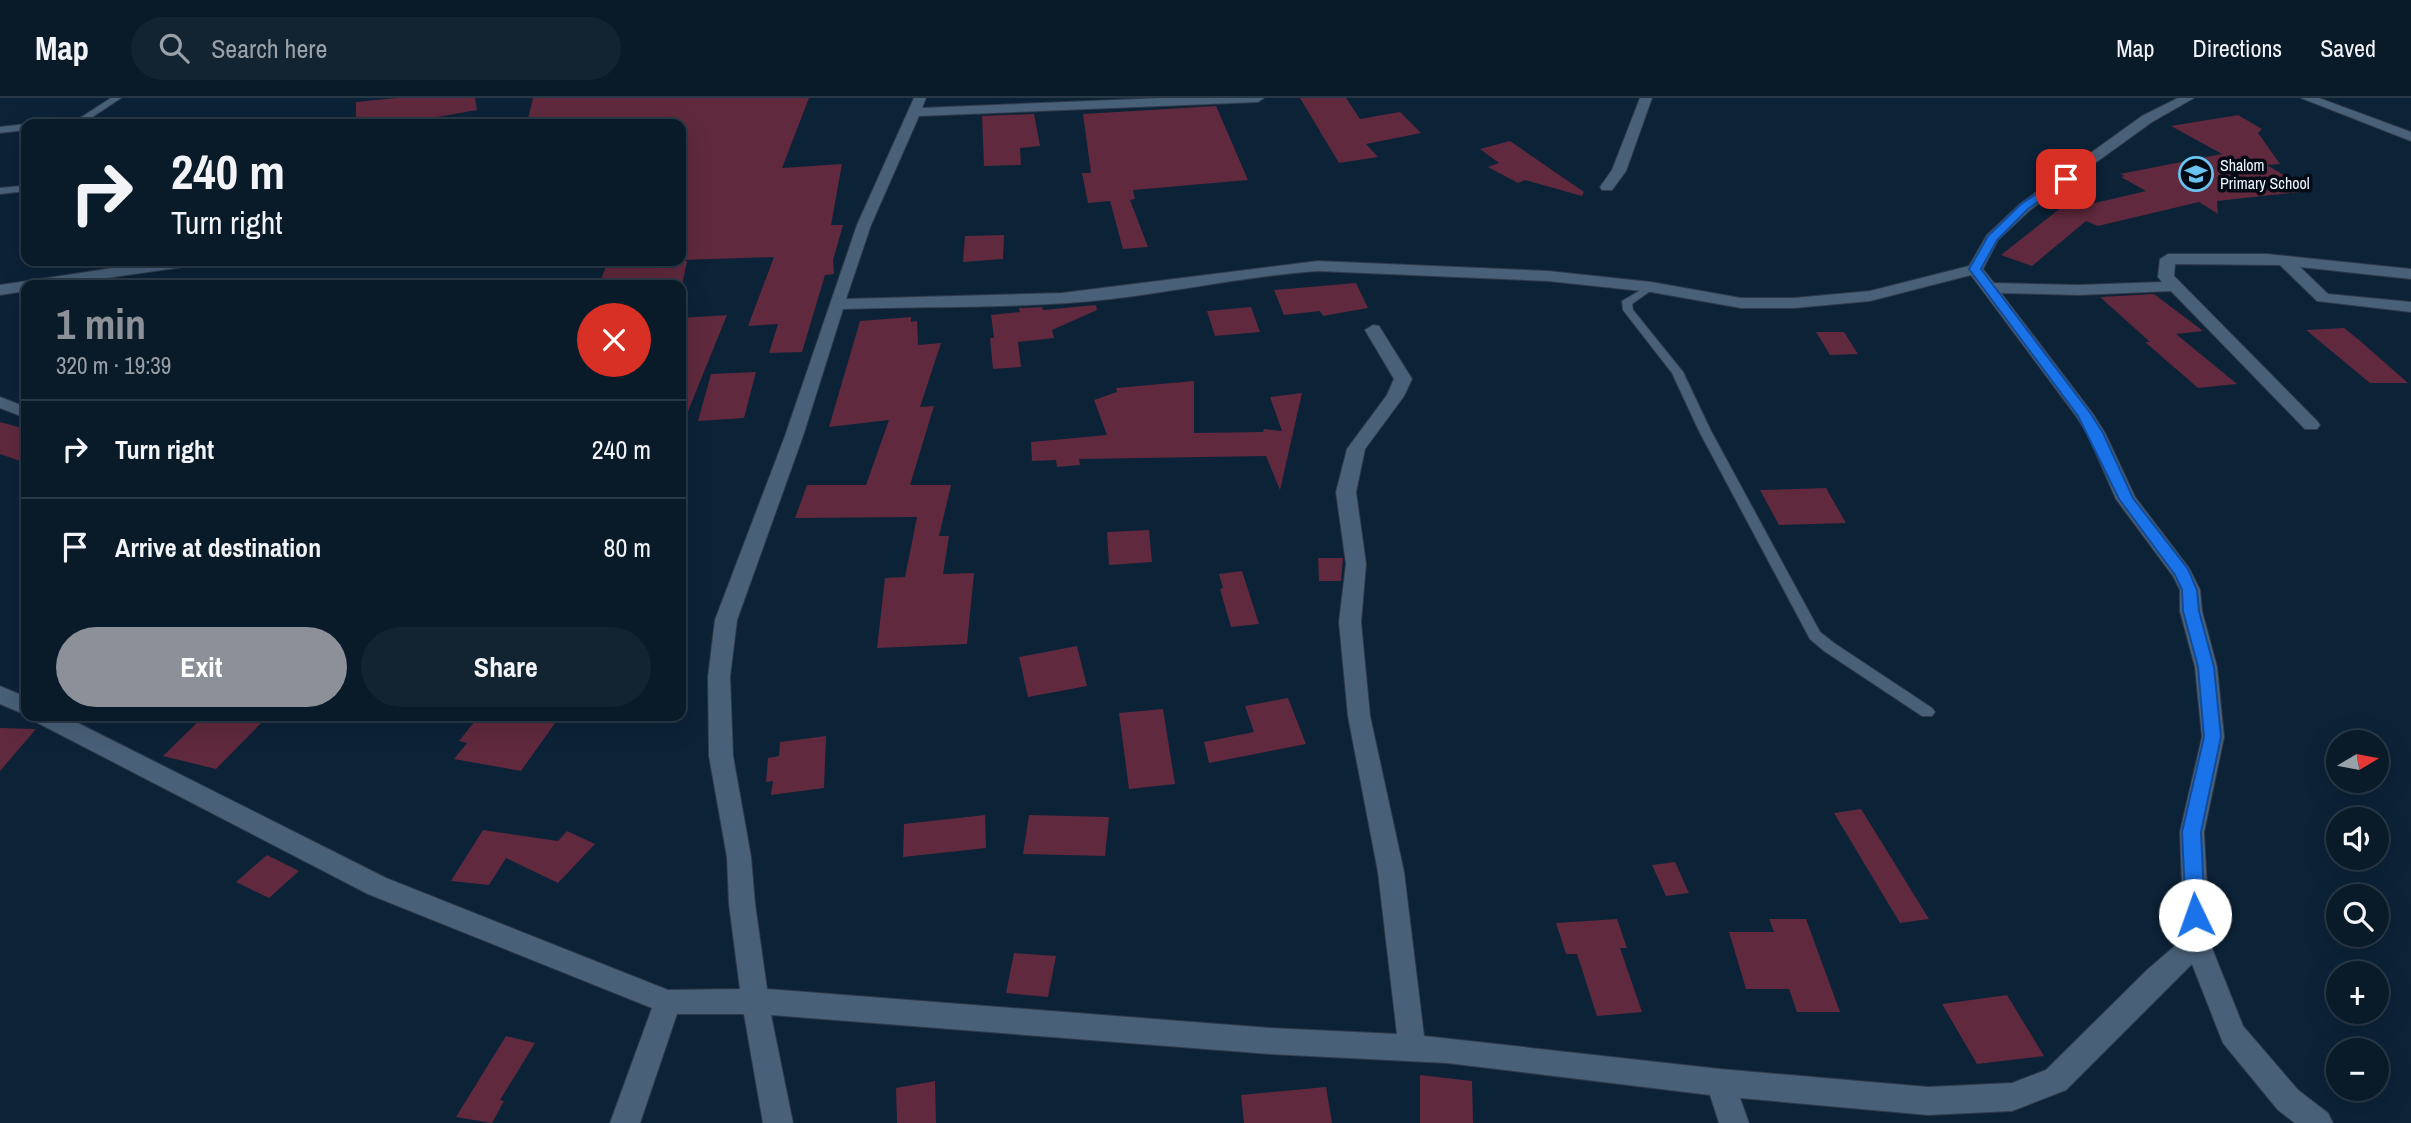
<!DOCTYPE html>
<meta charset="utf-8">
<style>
body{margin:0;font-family:"Archivo Narrow",sans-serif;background:#122331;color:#f1f3f6;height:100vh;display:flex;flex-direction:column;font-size:26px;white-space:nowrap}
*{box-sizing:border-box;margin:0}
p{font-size:23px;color:#99a1a8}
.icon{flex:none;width:38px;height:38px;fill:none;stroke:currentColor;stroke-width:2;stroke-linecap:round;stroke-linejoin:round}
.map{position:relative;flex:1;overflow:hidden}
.panel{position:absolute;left:21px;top:182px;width:665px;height:441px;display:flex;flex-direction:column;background:#091a29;border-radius:14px;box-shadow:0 7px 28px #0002,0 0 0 2px #293846}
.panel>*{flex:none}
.hud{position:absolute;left:21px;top:21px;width:665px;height:147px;border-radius:14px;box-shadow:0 7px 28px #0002,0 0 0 2px #293846;background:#091a29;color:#f1f3f6;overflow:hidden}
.needle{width:46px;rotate:80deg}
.tools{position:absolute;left:2326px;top:632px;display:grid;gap:14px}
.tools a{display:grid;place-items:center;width:63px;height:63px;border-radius:50%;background:#091a29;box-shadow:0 7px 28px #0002,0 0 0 2px #293846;font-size:35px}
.pin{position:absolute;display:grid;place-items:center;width:60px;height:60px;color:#fff;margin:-30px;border-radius:14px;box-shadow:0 4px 10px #0006}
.me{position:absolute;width:77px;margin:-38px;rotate:357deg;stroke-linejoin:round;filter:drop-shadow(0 0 5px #0008)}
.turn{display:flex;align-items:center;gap:24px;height:147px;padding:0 35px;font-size:32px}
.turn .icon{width:91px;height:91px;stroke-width:2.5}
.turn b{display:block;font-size:49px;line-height:60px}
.round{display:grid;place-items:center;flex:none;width:74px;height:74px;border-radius:37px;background:#122331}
.headline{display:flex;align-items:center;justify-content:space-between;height:119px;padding:0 35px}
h1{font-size:42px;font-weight:800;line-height:52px;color:#8c9099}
.primary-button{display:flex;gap:14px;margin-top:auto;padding:14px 35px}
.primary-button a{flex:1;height:80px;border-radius:42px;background:#8c9099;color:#fff;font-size:28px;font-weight:800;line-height:80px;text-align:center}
.primary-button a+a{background:#122331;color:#f1f3f6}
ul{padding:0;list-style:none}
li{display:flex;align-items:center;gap:21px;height:98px;padding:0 35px;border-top:2px solid #293846}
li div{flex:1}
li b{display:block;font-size:26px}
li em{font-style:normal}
header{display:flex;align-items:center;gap:42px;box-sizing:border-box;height:98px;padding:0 35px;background:#091a29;border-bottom:2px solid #293846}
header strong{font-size:33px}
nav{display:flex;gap:38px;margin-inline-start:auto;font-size:24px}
.search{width:490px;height:63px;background:#122331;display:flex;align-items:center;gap:18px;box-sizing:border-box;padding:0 24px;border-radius:38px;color:#99a1a8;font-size:26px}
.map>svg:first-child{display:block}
</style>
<header>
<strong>Map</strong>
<div class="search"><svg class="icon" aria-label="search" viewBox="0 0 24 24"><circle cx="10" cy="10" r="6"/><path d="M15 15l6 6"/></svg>Search here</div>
<nav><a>Map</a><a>Directions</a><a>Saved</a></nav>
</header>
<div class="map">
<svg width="2411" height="1025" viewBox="0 0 2411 1025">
<rect width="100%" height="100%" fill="#0c2237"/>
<path fill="#60293e" d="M396 0H475L477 12 398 26H356V4Z
M533 0H809L782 70 842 66 831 127H843L833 162 834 176 825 177 802 254 769 255 778 226 748 228 774 159 681 162V26H527Z
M1300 0H1346L1360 21 1400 14 1421 35 1366 46 1378 59 1339 65Z
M1216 8 1248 82 1133 92 1135 101 1130 102 1148 149 1123 151 1110 103 1088 105 1082 75H1091L1083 16Z
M1034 16 1040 48 1020 50 1021 67 984 68 982 18Z
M2238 17 2262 31 2258 35 2280 66 2267 67 2310 93 2217 103 2218 116 2199 104 2098 128 2086 123 2032 168 2001 157 2067 105 2078 109 2146 93 2121 79 2125 78 2120 76 2222 56 2171 28Z
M1510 43 1584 94 1582 98 1525 82 1518 85 1488 69 1499 65 1480 51Z
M1004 137 1003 161 963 164 965 138Z
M608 163H687L682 187H599Z
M1356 185 1368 210 1323 218 1320 213 1284 217 1274 192Z
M2154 196 2203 233 2176 236 2237 286 2198 290 2145 244H2150L2100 199Z
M1096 207 1097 212 1052 232 1054 240 1018 244 1021 269 993 271 990 240H994L991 217 1020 214 1019 210H1024L1042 209 1043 212Z
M1251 209 1260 234 1215 238 1207 213Z
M727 217 682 328H681V220Z
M911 219V224L917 223 918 247 941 245 920 309 934 308 910 387H951L939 438H949L943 476 974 475 967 546 877 550 885 480 905 479 917 419 795 420 807 387H866L889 322 829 329 860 223Z
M2344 230 2359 242 2408 285H2370L2306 232Z
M1816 234H1844L1858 256 1830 257Z
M756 274 744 320 698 323 711 276Z
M1194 283V335L1263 334 1264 331 1282 333 1270 299 1302 295 1280 392 1266 358 1079 361 1080 367 1057 369 1056 362 1032 363 1031 344 1107 337 1094 302 1117 294 1116 290Z
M0 324 26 331V365L0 356Z
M1826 390 1846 425 1779 427 1760 392Z
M1149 432 1152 464 1109 467 1107 434Z
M1318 460H1343L1341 483H1319Z
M1242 473 1259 526 1231 529 1220 491 1223 490 1219 476Z
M1077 548 1087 588 1028 599 1019 559Z
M1288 600 1306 646 1209 665 1204 644 1254 634 1245 608Z
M1163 611 1175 686 1129 691 1119 615Z
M204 618H268L216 671 163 658Z
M479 618H516L555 625 521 673 454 661 467 645 459 643Z
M0 630 36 631 0 673Z
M826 638 824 690 771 697 773 683 766 684 768 660 779 658 780 644Z
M1861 711 1929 821 1900 825 1834 715Z
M985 717 986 750 903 759 904 726Z
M1029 717 1109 719 1105 758 1023 756Z
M483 732 558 743 567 733 595 746 558 785 506 760 489 787 451 783Z
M267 757 299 773 269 800 236 784Z
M1675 764 1689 795 1666 798 1652 767Z
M1617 821 1627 850H1620L1642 914 1597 918 1577 856H1566L1556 825Z
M1769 821H1806L1840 914H1797L1789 891H1746L1729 834H1774Z
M1014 855 1056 858 1048 899 1006 895Z
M2007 897 2044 958 1977 966 1942 906Z
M506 938 535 945 500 1002 504 1003 492 1025 456 1019Z
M1420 977 1472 983 1473 1025H1420Z
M935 983 936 1025H897L896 990Z
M1326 989 1332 1025H1244L1241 997Z"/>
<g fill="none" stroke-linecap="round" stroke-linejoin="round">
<g stroke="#2f3a4b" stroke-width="2">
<path id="service" d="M111 0H121L85 24 43 26 47 23 80 20Z
M26 26V32L0 35V29Z
M26 85V93L0 96V90L21 88Z
M1651 186 1656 189 1632 206 1633 212 1683 274 1711 333 1820 534 1834 545 1932 610 1935 614 1932 618H1922L1824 553 1810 541 1699 333 1672 275 1623 212 1622 203Z"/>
</g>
<g stroke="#2f3a4b" stroke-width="2">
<path id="minor" d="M914 0H926L922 10 1162 0H1264L1258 4 919 18 871 127 846 201 1062 195 1318 163 1548 173 1651 184 1741 200H1794L1870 193 1969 168 1987 137 2020 106 2142 18 2178 0H2194L2152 24 2030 112 1998 142 1983 171 1994 185 2079 187 2162 184 2158 179 2160 161 2168 156H2267L2411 171V181L2300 169 2328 196 2411 204V214L2317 203 2280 167 2175 166 2174 178 2317 323 2320 327 2317 331H2305L2171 193 2079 197 2001 195 2093 316 2105 335 2135 399 2189 470 2200 492 2202 513 2217 569 2224 639 2204 734 2210 845 2243 928 2298 992 2328 1015 2333 1025H2295L2278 1012 2223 945 2192 866 2066 992 2012 1013 1928 1017 1740 1000 1749 1025H1719L1710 997 1447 965 1270 956 771 917 793 1025H763L744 916H677L640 1025H610L652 910 368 796 36 624 33 618H64L386 780 668 892 740 891 729 806 727 759 709 658 708 579 715 522 785 338 857 127ZM1318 173 1548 183 1651 194 1741 210H1794L1870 203 1971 177 2076 318 2087 335 2116 401 2173 478 2180 492V513L2195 569 2202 639 2180 734 2184 840 2147 872 2046 972 2012 985 1928 989 1720 971 1424 938 1404 774 1370 618 1361 524 1366 466 1356 394 1365 351 1404 298 1412 281 1379 228 1373 227 1365 232 1394 281 1387 297 1347 351 1336 394 1346 466 1339 524 1348 618 1378 774 1397 936 1270 930 767 891 755 806 751 759 733 658 730 579 737 522 803 338 843 211C932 208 1023 211 1111 201 1180 193 1248 178 1318 173Z
M1640 0H1652L1626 73 1612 92H1602L1600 89 1612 72Z
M2301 0H2319L2411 34V43Z
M160 163H198L190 168 58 187H26V193L0 197V187Z
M0 299 26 309V320L0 310Z
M0 588 26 599V617L0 606Z"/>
</g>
<use href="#service" fill="#486078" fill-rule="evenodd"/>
<use href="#minor" fill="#486078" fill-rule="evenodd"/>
</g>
<path fill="#1a73e8" stroke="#114b97" stroke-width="2" d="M2062 79 2071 81 2028 111 1997 142 1981 171 2091 316 2103 335 2133 400 2188 471 2197 492 2199 513 2214 569 2221 639 2201 734 2205 817 2202 823 2195 826 2188 823 2186 817 2182 734 2204 639 2198 569 2183 513 2182 492 2175 477 2119 401 2078 318 1969 171 1988 138 2021 106Z"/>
<defs>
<g id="school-ring" transform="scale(1.75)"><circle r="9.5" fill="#040b14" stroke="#6bc3f2" stroke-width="1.5"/><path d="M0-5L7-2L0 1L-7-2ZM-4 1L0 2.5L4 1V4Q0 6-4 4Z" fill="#6bc3f2"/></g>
</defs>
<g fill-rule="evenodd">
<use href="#school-ring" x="2196" y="76"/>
</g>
<g text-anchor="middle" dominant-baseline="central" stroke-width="7" stroke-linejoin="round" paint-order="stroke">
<g font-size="16" fill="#edf5fe" stroke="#040b14" text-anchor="start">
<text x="2220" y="67">Shalom<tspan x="2220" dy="18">Primary School</tspan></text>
</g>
</g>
</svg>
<div class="tools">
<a><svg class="needle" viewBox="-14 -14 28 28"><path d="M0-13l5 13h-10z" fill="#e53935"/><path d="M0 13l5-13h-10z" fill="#99a1a8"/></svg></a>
<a><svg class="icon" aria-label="sound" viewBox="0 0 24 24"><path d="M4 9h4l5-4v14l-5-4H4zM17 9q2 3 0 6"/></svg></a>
<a><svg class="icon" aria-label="search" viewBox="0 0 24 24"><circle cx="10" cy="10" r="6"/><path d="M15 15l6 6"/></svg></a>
<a>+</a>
<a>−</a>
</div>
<div class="pin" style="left:2066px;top:81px;background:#d93025"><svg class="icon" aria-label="arrive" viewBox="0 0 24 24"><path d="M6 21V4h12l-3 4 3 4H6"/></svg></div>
<svg class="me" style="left:2195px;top:817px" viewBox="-20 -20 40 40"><circle r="19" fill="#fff"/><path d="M0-13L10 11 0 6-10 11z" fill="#1a73e8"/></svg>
<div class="hud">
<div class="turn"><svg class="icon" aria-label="right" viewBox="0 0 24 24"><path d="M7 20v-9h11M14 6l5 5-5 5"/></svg><div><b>240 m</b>Turn right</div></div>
</div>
<section class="panel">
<div class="headline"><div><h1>1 min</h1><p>320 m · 19:39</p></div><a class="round" style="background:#d93025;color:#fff"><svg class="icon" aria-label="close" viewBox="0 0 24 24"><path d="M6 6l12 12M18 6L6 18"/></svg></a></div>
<ul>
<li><svg class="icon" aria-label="right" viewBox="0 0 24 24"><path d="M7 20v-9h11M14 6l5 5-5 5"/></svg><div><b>Turn right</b></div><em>240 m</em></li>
<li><svg class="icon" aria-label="arrive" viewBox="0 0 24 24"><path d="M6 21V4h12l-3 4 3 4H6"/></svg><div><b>Arrive at destination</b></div><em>80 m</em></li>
</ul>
<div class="primary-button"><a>Exit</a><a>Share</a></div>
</section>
</div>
